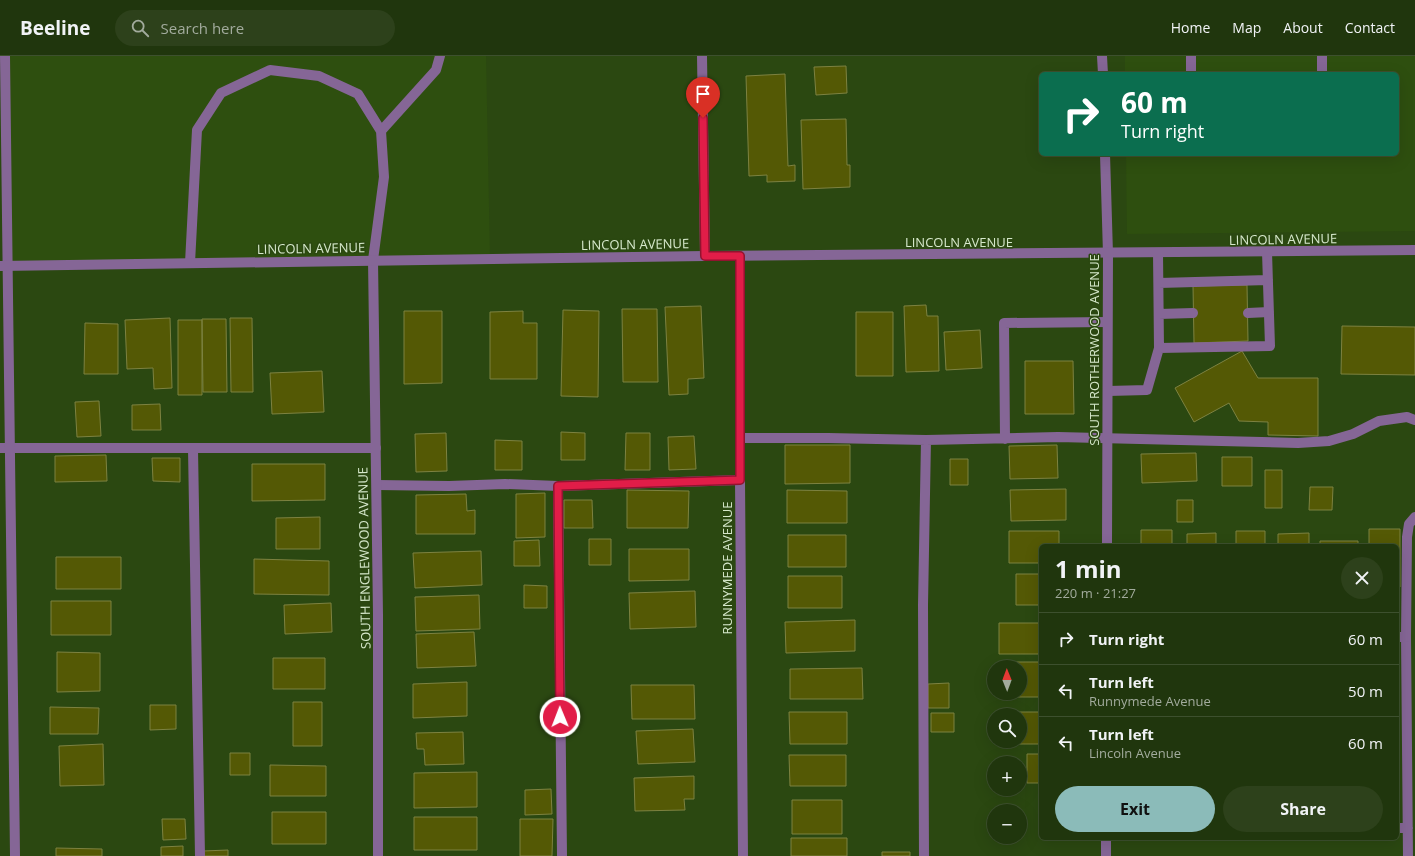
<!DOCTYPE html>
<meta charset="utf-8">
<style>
body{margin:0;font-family:"Open Sans",sans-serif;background:#2d411b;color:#f1f3f6;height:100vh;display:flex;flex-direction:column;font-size:15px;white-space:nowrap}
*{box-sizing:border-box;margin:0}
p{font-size:13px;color:#a2ab9d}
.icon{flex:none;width:22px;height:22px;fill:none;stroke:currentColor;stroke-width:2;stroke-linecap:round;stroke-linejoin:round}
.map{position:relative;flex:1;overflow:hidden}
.panel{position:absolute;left:1039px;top:488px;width:360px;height:296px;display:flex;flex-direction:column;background:#20360d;border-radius:6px;box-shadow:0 4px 16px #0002,0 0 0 1px #3d502e}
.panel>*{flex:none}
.banner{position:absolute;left:1039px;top:16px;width:360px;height:84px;border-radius:6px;box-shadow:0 4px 16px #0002,0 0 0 1px #3d502e;background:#0b6e4f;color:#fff;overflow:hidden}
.needle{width:26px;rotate:359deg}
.controls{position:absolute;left:987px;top:604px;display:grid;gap:8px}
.controls a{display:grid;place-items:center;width:40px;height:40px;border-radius:50%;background:#20360d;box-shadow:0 4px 16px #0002,0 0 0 1px #3d502e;font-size:20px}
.pin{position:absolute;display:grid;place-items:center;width:34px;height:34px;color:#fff;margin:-41px -17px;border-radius:50% 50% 50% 0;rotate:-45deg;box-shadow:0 0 4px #0007}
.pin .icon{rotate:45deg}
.me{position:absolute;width:44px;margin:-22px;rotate:359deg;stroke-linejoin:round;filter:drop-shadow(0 0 3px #0008)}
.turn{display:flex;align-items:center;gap:14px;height:84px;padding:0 16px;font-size:18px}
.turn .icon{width:52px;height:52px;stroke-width:2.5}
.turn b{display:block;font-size:28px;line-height:34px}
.round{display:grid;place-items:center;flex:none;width:42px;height:42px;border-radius:21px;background:#2d411b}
.head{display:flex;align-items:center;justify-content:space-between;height:68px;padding:0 16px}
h1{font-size:24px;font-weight:700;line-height:30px}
.primary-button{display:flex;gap:8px;margin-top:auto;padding:8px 16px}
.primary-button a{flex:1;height:46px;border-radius:24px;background:#8bbbb9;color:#111;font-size:16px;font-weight:700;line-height:46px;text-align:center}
.primary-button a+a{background:#2d411b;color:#f1f3f6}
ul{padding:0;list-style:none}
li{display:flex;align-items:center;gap:12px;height:52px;padding:0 16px;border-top:1px solid #3d502e}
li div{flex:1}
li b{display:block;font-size:15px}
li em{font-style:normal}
header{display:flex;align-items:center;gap:24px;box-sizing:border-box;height:56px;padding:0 20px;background:#20360d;border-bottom:1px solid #3d502e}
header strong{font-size:19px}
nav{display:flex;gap:22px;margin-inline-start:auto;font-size:14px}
.search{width:280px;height:36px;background:#2d411b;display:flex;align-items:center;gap:10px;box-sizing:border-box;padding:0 14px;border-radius:22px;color:#a2ab9d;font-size:15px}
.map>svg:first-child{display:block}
</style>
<header>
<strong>Beeline</strong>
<div class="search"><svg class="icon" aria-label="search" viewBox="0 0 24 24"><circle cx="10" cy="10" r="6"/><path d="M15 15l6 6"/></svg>Search here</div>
<nav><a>Home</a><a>Map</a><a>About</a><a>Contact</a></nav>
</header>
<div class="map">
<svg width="1415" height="800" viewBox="0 0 1415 800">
<rect width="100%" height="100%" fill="#2b4811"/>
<path fill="#2e4f0f" d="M4 0H486L490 202 8 210Z
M1125 0H1415V175L1127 178 1126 98H1397V18H1125Z"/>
<path fill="#545905" stroke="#7d8241" d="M846 10 847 37 816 39 814 11Z
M785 18 788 110 795 109V125L767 126V119L749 120 746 20Z
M846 63 847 109H850V131L803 133 801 64Z
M1247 229 1248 285 1194 287 1193 230Z
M926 249 927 260H938L939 315 906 316 904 250Z
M701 250 704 322 688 323V338L669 339 665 251Z
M622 253H657L658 326H623Z
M563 254 599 255 598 341 561 340Z
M404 255H442V327L404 328Z
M523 255V267H537V323H490V256Z
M856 256H893V320H856Z
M170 262 172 332 154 333 153 312 127 313 125 264Z
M230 262H252L253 336H231Z
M202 263H226L227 336H203Z
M178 264H202V339H178Z
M85 267 118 268V318H84Z
M1342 270 1415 271V319L1341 318Z
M980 274 982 312 946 314 944 276Z
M1242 295 1258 322H1318V380L1268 379V366L1239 365 1229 347 1194 366 1175 332Z
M1025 305H1073L1074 358H1025Z
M322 315 324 356 272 358 270 317Z
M99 345 101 380 77 381 75 346Z
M160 348 161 374H132V349Z
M561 376 585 377V404H561Z
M446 377 447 415 416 416 415 378Z
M626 377H650V414H625Z
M694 380 696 413 669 414 668 381Z
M495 384 522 385V414H495Z
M785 389H850V427L785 428Z
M1057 389 1058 422 1010 423 1009 390Z
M1196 397 1197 425 1142 427 1141 398Z
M106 399 107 425 55 426V400Z
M1222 401H1252V430H1222Z
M152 402H180V426L153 425Z
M950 403H968V429H950Z
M252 408H325V444L252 445Z
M1265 414H1282V452H1265Z
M1310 431H1333L1332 454H1309Z
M1066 433V464L1011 465 1010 434Z
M627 434 689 435 688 472H627Z
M787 434 847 435V467H787Z
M545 437V481L516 482V438Z
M466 438 467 455 475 454V478H416V439Z
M564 444H592L593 472H564Z
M1177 444H1193V466H1177Z
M320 461V493H276V462Z
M1369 473H1400V531H1397V490H1369Z
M1141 474H1172V490H1141Z
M1009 475H1059V490H1041V507H1009Z
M1236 475H1265V490H1236Z
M1216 477V490H1187V478Z
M1309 477V490H1278V478Z
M788 479H846V511H788Z
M589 483H611V509H589Z
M539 484 540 510H514V485Z
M1320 485H1358V490H1320Z
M629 493H689V524L629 525Z
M481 495 482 529 415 532 413 497Z
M56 501H121V533H56Z
M254 503 329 505V539L254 538Z
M1016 518H1041V549H1016Z
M788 520H842V552H788Z
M524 529 547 530V552H524Z
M695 535 696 571 630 573 629 537Z
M479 539 480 573 416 575 415 541Z
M51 545H111V579H51Z
M331 547 332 576 285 578 284 549Z
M855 564V595L786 597 785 566Z
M999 567H1041V598H999Z
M474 576 476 610 417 612 416 578Z
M57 596 100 597V635L57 636Z
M273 602H325V633H273Z
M1000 606H1041V641H1000V637H1020V611H1000Z
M862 612 863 643H790V613Z
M467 626V660L413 662V628Z
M949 627V652H928V628Z
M1397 628H1398V683H1397Z
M631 629H694L695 663H632Z
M293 646H322V690H293Z
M150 649H176V673L150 674Z
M50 651 99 652 98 678H50Z
M789 656H847V688H790Z
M1012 656H1041V688H1012V685H1020V659H1012Z
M931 657H954V676H931Z
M693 673 695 706 638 708 636 675Z
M463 676 464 708 425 709 424 693H417L416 677Z
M103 688 104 729 60 730 59 690Z
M230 697H250V719H230Z
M1027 698H1041V727H1027Z
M789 699H846V730H790Z
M270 709 326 710V740H270Z
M477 716V751L414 752V717Z
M694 720V743H684L685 754 635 755 634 722Z
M551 733 552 758 525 759V734Z
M792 744H842V778H792Z
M272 756H326V788H272Z
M414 761H477V794H414Z
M162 763H185L186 783 163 784Z
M520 763H553L552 800H520Z
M791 782H847V800H791Z
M183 790V800H161V791Z
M56 792 102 793V800H56Z
M228 794V800H203V795Z
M882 796H910V800H882Z"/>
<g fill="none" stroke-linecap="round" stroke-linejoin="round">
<path stroke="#856696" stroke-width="10" d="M1322 0V18
M1191 18V0
M381 75 436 14 440 0
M190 207 197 74 221 37 270 14 319 20 358 38 381 75 384 121 373 204
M1159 227 1268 224
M1248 257 1269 256
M1159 258 1193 257
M1159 292 1270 290 1267 196
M1108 335 1147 334 1159 292 1158 197
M740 382H828L926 384 1058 381 1298 387 1329 385 1353 378 1379 365 1407 361 1415 364
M1005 383 1004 267 1107 266
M0 392H376
M193 393 200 800
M377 429 449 430 505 428 558 430 740 424
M558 430 562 800
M1397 772H1408
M924 800 923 549 926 384
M1408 800 1406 581 1407 481 1409 468 1415 461"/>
<path stroke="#856696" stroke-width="10" d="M5 0 15 800
M702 0 705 200
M1102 0 1103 18
M1105 98 1108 198 1107 490
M740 200V424L743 800
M373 204 378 558V800
M1397 581H1406
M1106 800V782"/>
<path stroke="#856696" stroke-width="10" d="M0 210 705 200 1415 194"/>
</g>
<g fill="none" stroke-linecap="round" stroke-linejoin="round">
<g stroke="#92132f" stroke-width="10">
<path id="route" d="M560 661 558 430 740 424V200H705L703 62"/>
</g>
<use href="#route" stroke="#e11d48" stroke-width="7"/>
</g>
<g text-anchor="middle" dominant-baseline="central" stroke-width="3" stroke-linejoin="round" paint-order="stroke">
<g font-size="13" fill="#d6e8cb" stroke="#2b4811">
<text transform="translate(1283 183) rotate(-1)">LINCOLN AVENUE</text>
<text x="959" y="186">LINCOLN AVENUE</text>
<text transform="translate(635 188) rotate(-1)">LINCOLN AVENUE</text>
<text transform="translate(311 192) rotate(-1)">LINCOLN AVENUE</text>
<text transform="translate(1094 294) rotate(-90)">SOUTH ROTHERWOOD AVENUE</text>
<text transform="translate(364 502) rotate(-91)">SOUTH ENGLEWOOD AVENUE</text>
<text transform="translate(727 512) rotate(-90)">RUNNYMEDE AVENUE</text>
</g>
</g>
</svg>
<div class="controls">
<a><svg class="needle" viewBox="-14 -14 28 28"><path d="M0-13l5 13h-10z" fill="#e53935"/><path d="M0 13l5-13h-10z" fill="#a2ab9d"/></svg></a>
<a><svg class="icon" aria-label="search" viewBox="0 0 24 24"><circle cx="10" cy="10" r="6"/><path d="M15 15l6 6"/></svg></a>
<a>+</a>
<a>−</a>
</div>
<div class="pin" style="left:703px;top:62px;background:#d93025"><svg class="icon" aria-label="arrive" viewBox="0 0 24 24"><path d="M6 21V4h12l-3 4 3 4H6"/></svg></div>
<svg class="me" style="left:560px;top:661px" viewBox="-20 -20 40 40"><circle r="17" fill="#e11d48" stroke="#fff" stroke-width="3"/><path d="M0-11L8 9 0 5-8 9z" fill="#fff"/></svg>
<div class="banner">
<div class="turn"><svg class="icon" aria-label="right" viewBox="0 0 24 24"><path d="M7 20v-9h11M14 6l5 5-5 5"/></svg><div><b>60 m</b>Turn right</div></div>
</div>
<section class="panel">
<div class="head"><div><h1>1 min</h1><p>220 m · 21:27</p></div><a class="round"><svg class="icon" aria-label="close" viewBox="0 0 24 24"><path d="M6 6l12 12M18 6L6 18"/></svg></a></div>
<ul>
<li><svg class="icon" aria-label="right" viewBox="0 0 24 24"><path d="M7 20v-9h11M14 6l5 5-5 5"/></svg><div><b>Turn right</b></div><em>60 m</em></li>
<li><svg class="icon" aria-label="left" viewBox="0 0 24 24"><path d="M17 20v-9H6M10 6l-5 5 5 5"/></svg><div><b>Turn left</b><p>Runnymede Avenue</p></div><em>50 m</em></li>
<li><svg class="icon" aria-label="left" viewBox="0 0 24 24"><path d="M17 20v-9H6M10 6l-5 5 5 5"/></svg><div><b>Turn left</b><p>Lincoln Avenue</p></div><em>60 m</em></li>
</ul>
<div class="primary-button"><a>Exit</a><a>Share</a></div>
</section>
</div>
